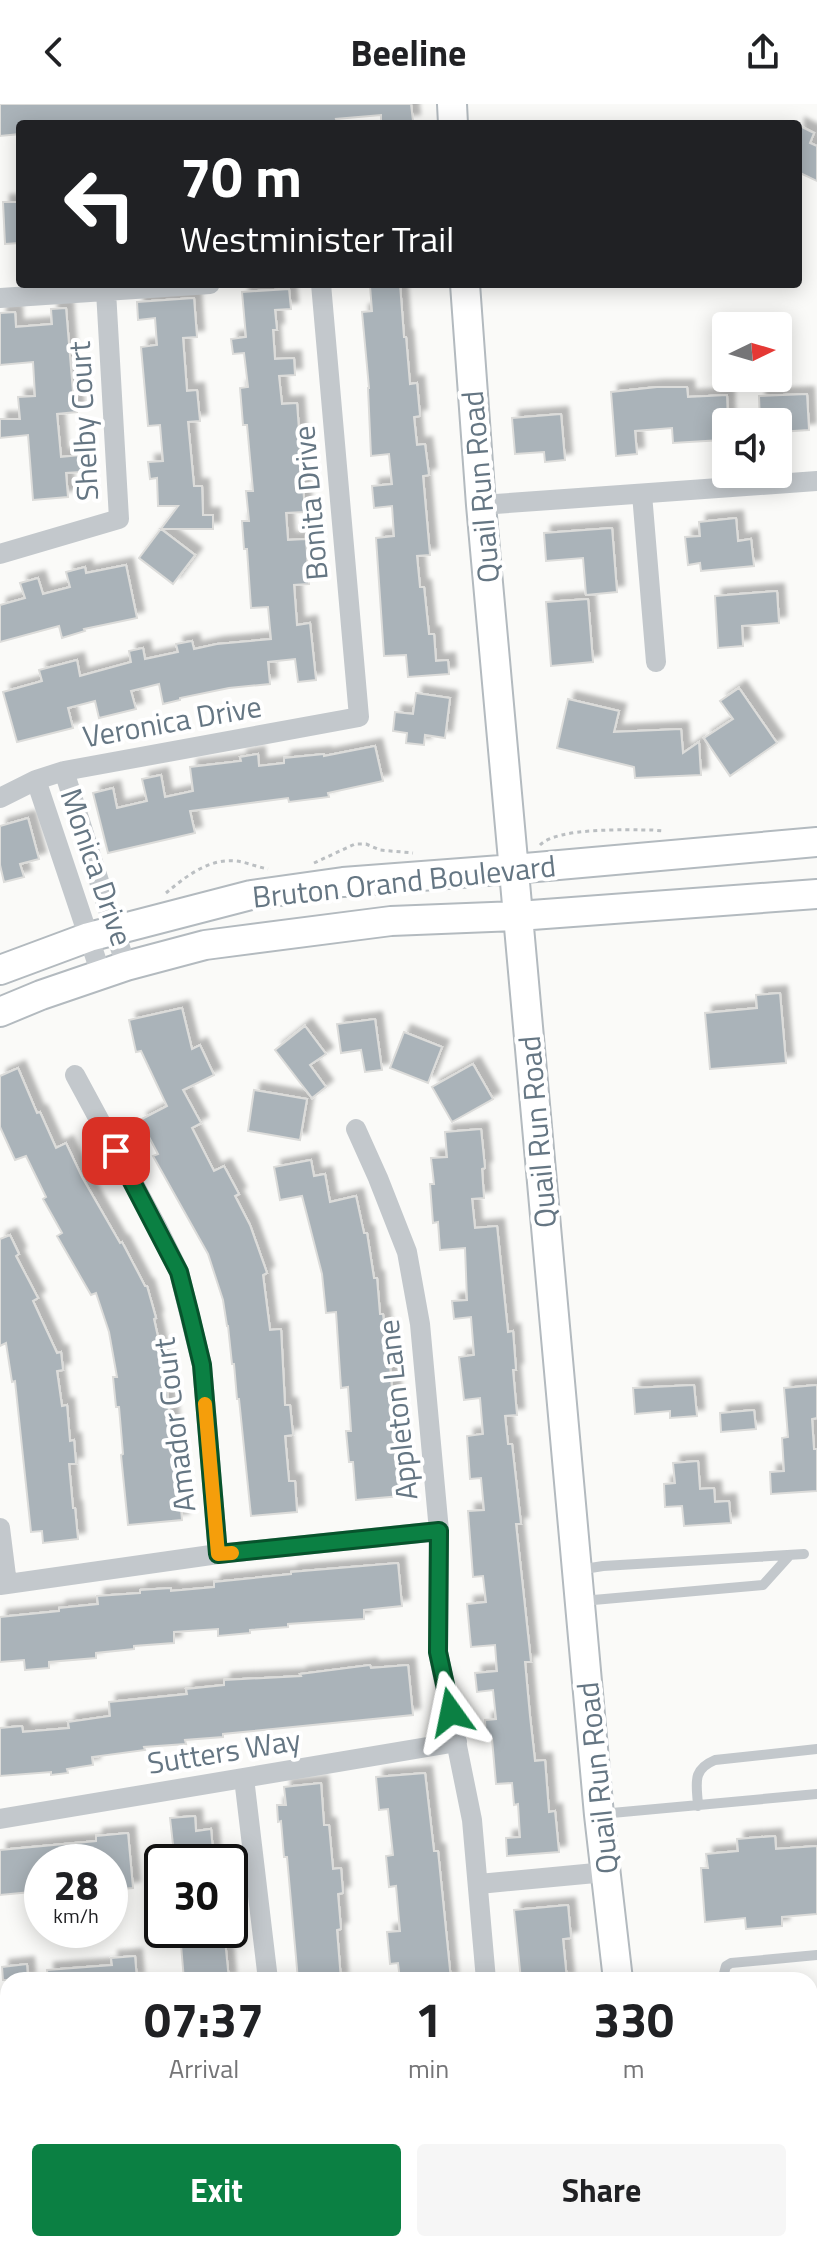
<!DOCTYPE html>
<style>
body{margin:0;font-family:"Titillium Web",sans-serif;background:#f6f6f6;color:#202124;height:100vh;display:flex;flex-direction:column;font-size:30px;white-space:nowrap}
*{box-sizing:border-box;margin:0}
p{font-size:26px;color:#757577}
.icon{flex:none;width:44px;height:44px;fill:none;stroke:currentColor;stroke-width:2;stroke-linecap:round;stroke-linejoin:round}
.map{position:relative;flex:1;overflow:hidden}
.sheet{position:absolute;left:0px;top:1868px;width:818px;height:280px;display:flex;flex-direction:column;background:#fff;border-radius:24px 24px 0 0;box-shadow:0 4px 20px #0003}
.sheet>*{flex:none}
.top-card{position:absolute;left:16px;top:16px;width:786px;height:168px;border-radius:8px;box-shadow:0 4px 20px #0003;background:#202124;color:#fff;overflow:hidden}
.needle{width:52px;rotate:85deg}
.fabs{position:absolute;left:712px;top:208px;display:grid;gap:16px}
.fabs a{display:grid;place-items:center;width:80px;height:80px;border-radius:8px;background:#fff;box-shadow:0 4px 20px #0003;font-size:40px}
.speed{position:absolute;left:24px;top:1740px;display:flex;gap:16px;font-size:40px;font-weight:700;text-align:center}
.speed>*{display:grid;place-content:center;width:104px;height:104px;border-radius:50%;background:#fff;box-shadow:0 4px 20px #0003;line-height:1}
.speed small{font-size:20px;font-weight:400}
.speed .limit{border:4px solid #111;border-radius:12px;background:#fff;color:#111}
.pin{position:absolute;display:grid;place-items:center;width:68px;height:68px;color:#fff;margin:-34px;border-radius:16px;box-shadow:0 4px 12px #0006}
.me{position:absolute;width:88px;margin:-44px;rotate:348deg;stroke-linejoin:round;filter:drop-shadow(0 0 6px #0008)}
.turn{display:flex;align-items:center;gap:28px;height:168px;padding:0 32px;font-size:36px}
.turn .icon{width:104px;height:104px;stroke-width:2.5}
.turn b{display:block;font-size:56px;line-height:68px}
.eta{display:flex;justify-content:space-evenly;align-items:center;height:136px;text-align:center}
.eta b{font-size:48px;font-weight:700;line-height:56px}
.button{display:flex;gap:16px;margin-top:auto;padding:16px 32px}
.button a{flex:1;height:92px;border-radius:8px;background:#0b8043;color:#fff;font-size:32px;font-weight:700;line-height:92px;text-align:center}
.button a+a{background:#f6f6f6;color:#202124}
header{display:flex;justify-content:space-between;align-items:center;height:104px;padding:0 32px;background:#fff;font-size:36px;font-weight:700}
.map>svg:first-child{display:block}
</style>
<header><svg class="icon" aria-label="back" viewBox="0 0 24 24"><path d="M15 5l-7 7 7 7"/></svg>Beeline<svg class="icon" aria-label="share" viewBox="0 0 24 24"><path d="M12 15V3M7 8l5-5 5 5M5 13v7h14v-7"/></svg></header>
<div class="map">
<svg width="817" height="2148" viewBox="0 0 817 2148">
<defs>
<filter id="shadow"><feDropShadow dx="7" dy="-7" stdDeviation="2" flood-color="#0004"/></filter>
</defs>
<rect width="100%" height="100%" fill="#fafaf8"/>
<path fill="#e8e9e9" d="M817 2080V2148H682L681 2140H810V2081Z"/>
<path fill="#aab3b9" stroke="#dcdcda" stroke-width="2" filter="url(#shadow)" d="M0 0H411L413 17 381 20V11L336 15 337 18 323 20H20V30L0 32Z
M798 21 814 29 810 39 817 42V77L798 68Z
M3 98H20V139L5 140Z
M400 180 404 233H406L410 280 417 279 420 312 414 313 417 341 425 340 429 371 423 372 430 451 417 452 420 483H424L429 530H434L436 557 448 556 449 570 408 573 406 551 384 552 376 434 394 432 392 402 374 404 372 382 392 380 389 350 371 352 368 284H369L362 208 372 207 370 182Z
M289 185 291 205 275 206 277 226H273L275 255 294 254 295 271 279 272 282 300 297 299 305 408 286 409 288 436 306 435 309 480 294 481 297 521 310 519 316 576 298 578 295 555 268 558 270 580 229 584 180 594V596L163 600 159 580 131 587 136 605 99 614 95 597 68 604 73 624 17 638 3 588 42 577 39 566 77 556 80 572 131 558 129 547 143 544 145 555 178 548 176 540 192 537 194 545 217 540 271 535 268 503 251 504 247 445H244L242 417H249L246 387H253L247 321H243L240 284 248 283 244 249 233 250 231 235 246 233 242 188Z
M194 194 197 233 183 234 187 287 197 286 200 317 188 318 194 382H202L203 411H213V425H161L195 451 173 480 139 454 178 402H158L157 374 150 375 148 358 163 357 160 321 148 322 141 243 157 241 155 214 138 216 137 198Z
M66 204 73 288H76L77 308 57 310 61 353 81 351 82 368 66 369 68 393 33 396 28 331 0 334V315H20L18 293 35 292 33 258 0 261V209L15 208 16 223 52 220 51 205Z
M657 283H687L688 293 727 291 728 318H721L722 336 673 339 672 324 635 327 637 350 616 352 611 288Z
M807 290 809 326 778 328V318H760L759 292Z
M561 310 565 356 545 358 544 348 515 350 512 314Z
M736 414 738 437 751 435 754 462 701 467 700 459 688 461 685 433 700 432 699 418Z
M612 424 617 488 586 491 583 454 546 457 544 429Z
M126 461 137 514 84 525 85 527 62 534 59 522 0 538V501L25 494 20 479 38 474 43 490 70 483 66 468 85 463 86 469Z
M777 487 779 519 742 522 743 542 718 544 715 492Z
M588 495 593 558 551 562 546 498Z
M739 584 777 639 730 672 704 634 733 615 720 597Z
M416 589 450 594 445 634 425 631 424 641 406 639 407 629 393 627 395 608 413 610Z
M568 595 619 607 614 628 681 625 683 649 699 638 701 671 635 674 634 663 557 644Z
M375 642 383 677 328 689 329 693 289 698 288 694 190 707 195 729 108 749 93 689 113 684 117 704 147 697 142 675 161 671 165 693 193 687 190 663 241 657 240 653 258 650 259 662 284 659V654L324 650V652Z
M28 714 39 755 20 760 24 773 4 778 0 761V722Z
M780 889 786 959 710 965 705 909 757 904 756 891Z
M182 904 192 945 200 941 214 971 183 986 201 1019 192 1024 214 1067 224 1062 239 1090 235 1092 250 1121 267 1169 263 1171 270 1226 281 1225 285 1301H290L293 1331 285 1332 289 1377H295L297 1408 251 1412 239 1295H237L234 1260H232L228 1222H227L223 1196 208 1150 153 1052 158 1050 140 1016 167 1002 141 947 136 948 129 916Z
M375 915 382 966 365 968 361 946 341 949 337 920Z
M305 922 326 950 310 961 326 983 312 994 275 946Z
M404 928 442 943 428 979 390 964Z
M473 960 493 995 452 1018 432 983Z
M18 964 37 1009 40 1008 56 1044 66 1039 82 1073 120 1139 122 1138 145 1182H147L156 1214 154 1215 166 1269 169 1307H171L176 1346 182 1416 128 1421 121 1351 123 1350 119 1303H116L113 1273H117L109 1228 96 1189 91 1191 57 1132 62 1129 43 1095 46 1093 26 1052 15 1056 0 1023V972Z
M254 986 307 995 300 1036 248 1027Z
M481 1025 485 1064 482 1065 484 1094 472 1095 475 1124 497 1122 508 1228 513 1227 516 1266H513L517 1311 505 1312 508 1340H512L521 1420H516L531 1558H525L530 1612 535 1657 545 1656 549 1708 555 1707 559 1748 507 1752 506 1734 520 1733 518 1700 514 1701 512 1679 496 1680 492 1635 486 1636 485 1616 496 1615 493 1586 477 1588 475 1569 497 1567 495 1541 471 1543 467 1500 486 1498 483 1472 473 1473 468 1407 484 1406 481 1374 470 1375 467 1332 483 1330 480 1294 464 1296 459 1253 474 1251 471 1213 454 1215 452 1197 467 1196 465 1144 440 1146 438 1118 433 1119 430 1080H434L431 1054 447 1053 445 1028Z
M311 1056 314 1072 325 1070 330 1098 356 1092 364 1129H367L374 1174H377L380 1210H383L387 1249H389L392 1285H394L401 1392 356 1396 353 1358H349L346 1327H351L348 1283 341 1284 336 1208 326 1209 322 1170 302 1092 280 1096 274 1063Z
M10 1131 19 1150 16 1152 38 1194 33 1197 57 1249 61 1248 63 1266 57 1267 62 1302 67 1301 70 1337 74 1336 76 1360H69L73 1404H75L78 1435 43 1439 42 1427 31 1428 15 1277 12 1278 6 1239 0 1242V1135Z
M694 1281 697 1312 670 1314V1307L635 1310 633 1284Z
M817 1281V1314L812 1315 814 1345H817V1387L771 1390 770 1368 784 1367 782 1334 788 1333 784 1284Z
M754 1306 756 1325 721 1328 720 1309Z
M698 1357 700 1385 714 1384 715 1398 729 1397 731 1419 684 1422 682 1402 665 1403 664 1380 675 1379 673 1359Z
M398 1459 402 1502 364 1506V1515L288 1520V1523L250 1526V1529L218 1532V1525L174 1528V1539L134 1542V1545L96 1549V1554L49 1558V1564L25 1566 24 1556 0 1558V1513L59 1507V1504L98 1500 97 1492 140 1489V1486L171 1484V1487L214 1483V1478L291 1470V1468Z
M370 1561 371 1564 408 1561 413 1611 223 1630V1633L185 1636 186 1640 144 1643 145 1646 92 1653 93 1661 67 1665 68 1669 51 1671V1668L0 1672V1624L22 1622 23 1628 69 1624 68 1618 110 1612 109 1598 187 1590 186 1585 224 1581V1576L301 1572 300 1570Z
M425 1669 434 1747H438L451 1876H400L398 1859 390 1860 387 1828 400 1827 396 1782 389 1783 386 1752 393 1751 388 1705 379 1706 376 1673Z
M321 1679 324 1721H329L333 1765 341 1764 343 1789 338 1790 341 1825 337 1826 341 1876H298L287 1753H284L281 1717 278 1718 277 1701H286L284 1683Z
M195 1712 196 1727 211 1725 214 1758H175L170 1714Z
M128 1729 133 1784 110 1786V1758H42V1787L0 1791V1746L96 1737V1732Z
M775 1732 776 1745 817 1742V1810L782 1813V1822L746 1825 745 1814 705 1818 701 1764H708L706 1750 738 1747 737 1735Z
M568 1801 571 1834 563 1835 567 1876H521L514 1806Z
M212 1826H224L229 1876H184L180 1829Z
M135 1852 137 1876H48L47 1866 112 1861 111 1854Z
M27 1860 28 1876H3L2 1863Z"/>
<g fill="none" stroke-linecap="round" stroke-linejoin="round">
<g stroke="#b3babf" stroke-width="32">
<path id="secondary" d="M452 0 453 20
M465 180 481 401 599 1711 618 1876
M0 866 89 833 251 791 343 778 514 765 817 738
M0 908 41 891 126 862 205 841 391 817 518 812 817 790
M649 2140 650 2148"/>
</g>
<path stroke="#bbbfc2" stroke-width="3" stroke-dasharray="4 4" stroke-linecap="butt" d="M540 741C558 723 627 726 652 726L665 727
M314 759 355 740H366L380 746 413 749
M166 789C185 773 209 754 236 757 246 758 257 763 268 765"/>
<path stroke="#c3c8cc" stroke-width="10" d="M578 1466 603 1462 804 1450
M582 1497 763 1481 790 1451
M698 1702C697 1680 691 1666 715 1656L817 1645
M601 1710 817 1690
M700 1876 723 1873 726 1862 731 1859 817 1851
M810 1904 817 1903
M747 2140 751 2148
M710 2148 713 2142 718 2140"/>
<path stroke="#c3c8cc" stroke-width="20" d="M0 194 210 180
M642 390 656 558
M481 401 817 377
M0 450 119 415 106 187
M64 667 126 862
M36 676 101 870
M0 694 36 676 64 667 359 613 321 180
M75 971 157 1123 179 1168 202 1261 218 1450
M356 1025 378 1074 407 1148 420 1220 439 1427 438 1548 472 1716 486 1876
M0 1424 7 1480
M0 1481 218 1450 439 1427
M244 1674 268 1876
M0 1715 457 1638
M479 1780 606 1768
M0 1946 8 1945
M292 2140V2148
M493 2148 498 2146 501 2140"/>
<use href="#secondary" stroke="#fff" stroke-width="28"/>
</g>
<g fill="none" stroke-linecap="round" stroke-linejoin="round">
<g stroke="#07532c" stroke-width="20">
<path id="route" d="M116 1047 179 1168 190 1211 202 1261 218 1450 439 1427 438 1548 451 1608"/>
</g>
<use href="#route" stroke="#0b8043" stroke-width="14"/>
<path stroke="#f59e0b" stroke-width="14" d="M205 1300 218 1450 232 1449"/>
</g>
<g text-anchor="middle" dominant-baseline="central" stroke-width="8" stroke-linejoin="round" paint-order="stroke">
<g font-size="30" fill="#657683" stroke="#fff">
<text transform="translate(83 317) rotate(-93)">Shelby Court</text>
<text transform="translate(480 383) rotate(-95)">Quail Run Road</text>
<text transform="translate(310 399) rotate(-95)">Bonita Drive</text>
<text transform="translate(172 617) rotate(-10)">Veronica Drive</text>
<text transform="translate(97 763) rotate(71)">Monica Drive</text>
<text transform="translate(404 777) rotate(-6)">Bruton Orand Boulevard</text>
<text transform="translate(537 1028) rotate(-95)">Quail Run Road</text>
<text transform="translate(397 1306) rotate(-96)">Appleton Lane</text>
<text transform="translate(174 1321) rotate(-97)">Amador Court</text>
<text transform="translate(224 1647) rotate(-9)">Sutters Way</text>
<text transform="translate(597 1674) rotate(-96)">Quail Run Road</text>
</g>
</g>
</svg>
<div class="fabs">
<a><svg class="needle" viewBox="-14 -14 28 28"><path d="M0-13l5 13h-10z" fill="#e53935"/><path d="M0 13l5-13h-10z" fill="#757577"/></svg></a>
<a><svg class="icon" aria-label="sound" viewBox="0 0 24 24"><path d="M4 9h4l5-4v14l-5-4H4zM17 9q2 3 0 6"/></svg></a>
</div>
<div class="speed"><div>28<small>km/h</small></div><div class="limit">30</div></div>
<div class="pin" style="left:116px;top:1047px;background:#d93025"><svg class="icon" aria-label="arrive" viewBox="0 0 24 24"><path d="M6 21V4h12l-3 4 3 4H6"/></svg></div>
<svg class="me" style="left:451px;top:1608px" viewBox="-20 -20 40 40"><path d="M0-17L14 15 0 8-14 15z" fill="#0b8043" stroke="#fff" stroke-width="4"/></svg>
<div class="top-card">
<div class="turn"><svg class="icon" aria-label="left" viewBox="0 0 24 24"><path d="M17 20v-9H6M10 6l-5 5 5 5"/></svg><div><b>70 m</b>Westminister Trail</div></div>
</div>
<section class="sheet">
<div class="eta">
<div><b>07:37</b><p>Arrival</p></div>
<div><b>1</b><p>min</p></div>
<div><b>330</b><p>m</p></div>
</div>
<div class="button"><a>Exit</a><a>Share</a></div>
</section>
</div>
